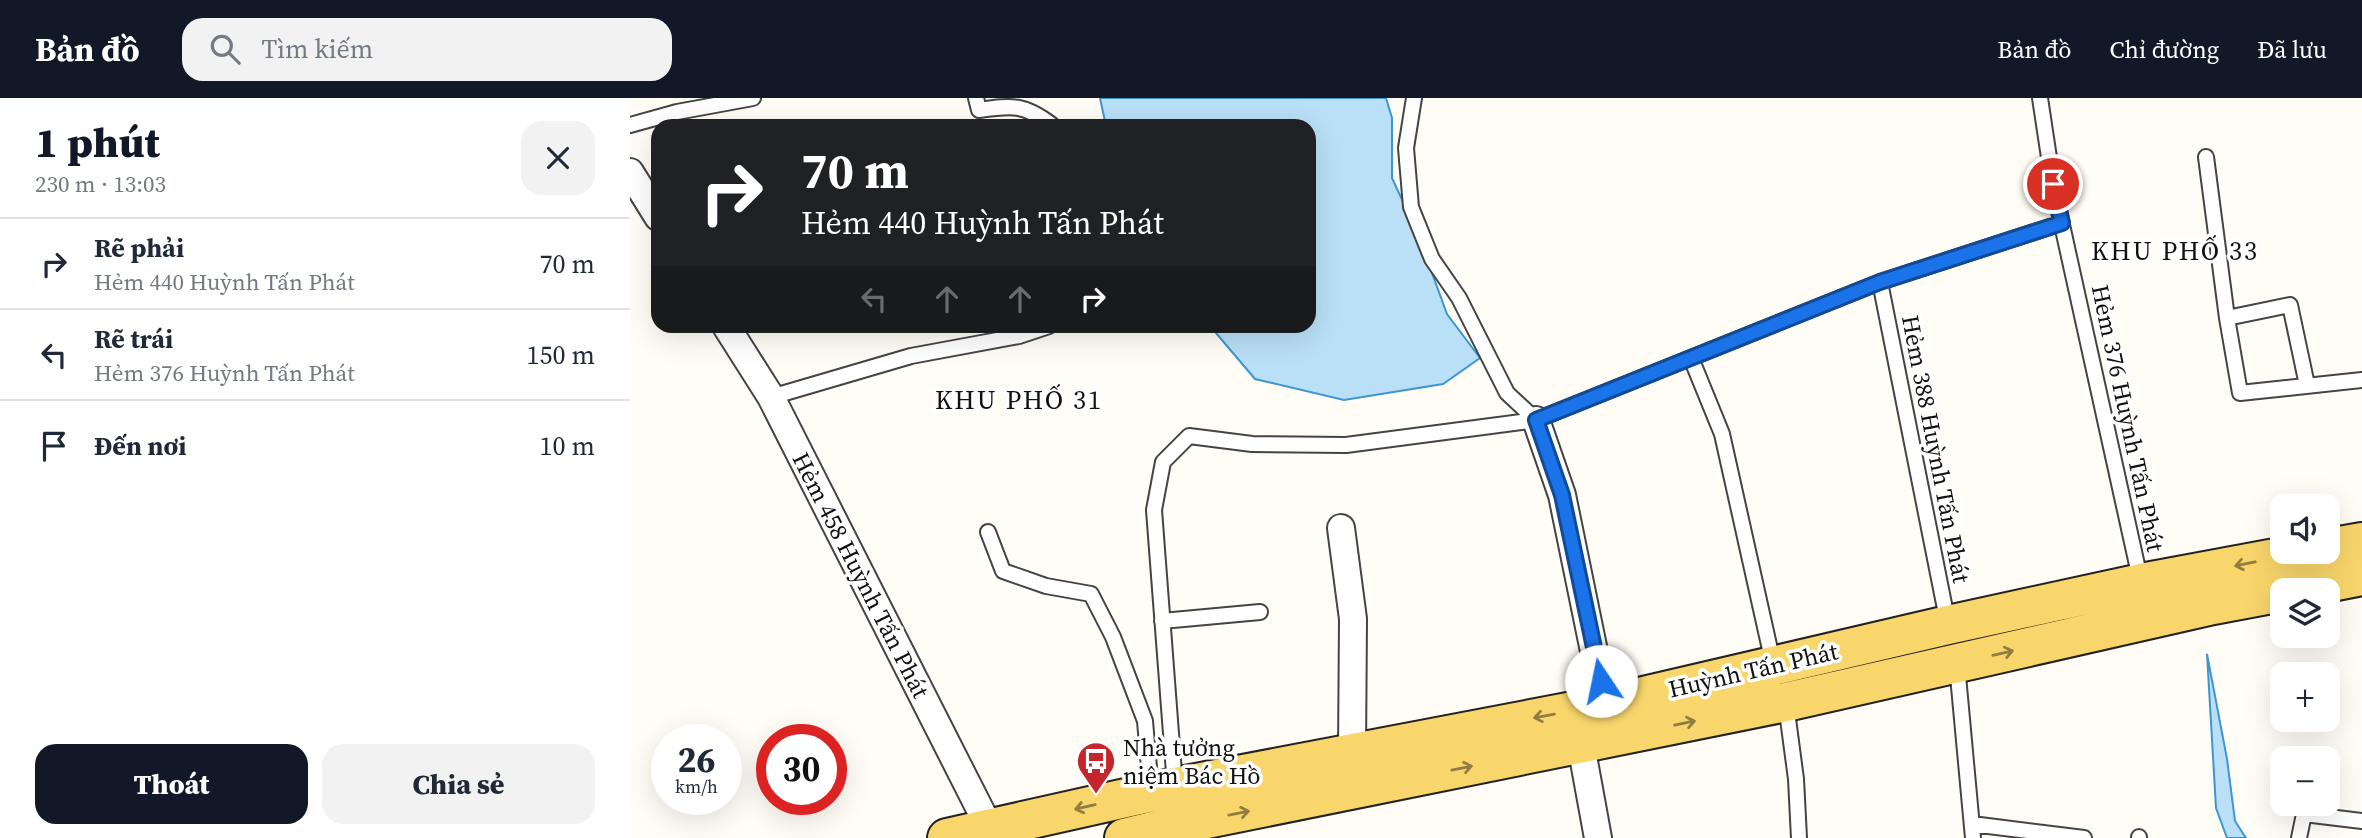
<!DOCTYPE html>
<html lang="vi">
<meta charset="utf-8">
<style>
body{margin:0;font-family:"Source Serif 4",serif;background:#f2f2f3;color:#1f2937;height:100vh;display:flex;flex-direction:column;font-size:26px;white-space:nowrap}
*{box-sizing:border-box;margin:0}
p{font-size:23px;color:#747a83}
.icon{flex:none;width:38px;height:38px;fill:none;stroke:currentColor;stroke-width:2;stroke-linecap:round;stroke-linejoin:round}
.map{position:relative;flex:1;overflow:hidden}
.panel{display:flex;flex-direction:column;background:#fff;width:630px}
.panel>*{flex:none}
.hud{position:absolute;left:21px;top:21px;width:665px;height:214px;border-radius:21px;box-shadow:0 7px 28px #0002;background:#202124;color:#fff;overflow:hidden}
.fabs{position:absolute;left:1640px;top:396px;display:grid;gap:14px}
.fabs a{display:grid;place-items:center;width:70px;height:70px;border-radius:14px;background:#fff;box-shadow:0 7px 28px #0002;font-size:35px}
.speed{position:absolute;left:21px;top:626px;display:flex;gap:14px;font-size:35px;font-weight:700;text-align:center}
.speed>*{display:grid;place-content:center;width:91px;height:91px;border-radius:50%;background:#fff;box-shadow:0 7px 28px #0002;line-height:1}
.speed small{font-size:18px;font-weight:400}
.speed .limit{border:10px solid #d22;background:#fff;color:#111}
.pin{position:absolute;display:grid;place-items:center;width:60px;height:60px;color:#fff;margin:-30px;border:4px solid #fff;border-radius:50%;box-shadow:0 2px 7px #0007}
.me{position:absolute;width:77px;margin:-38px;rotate:349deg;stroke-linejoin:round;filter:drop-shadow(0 0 5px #0008)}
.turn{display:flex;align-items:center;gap:24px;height:147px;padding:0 35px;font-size:32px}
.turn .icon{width:91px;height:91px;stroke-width:2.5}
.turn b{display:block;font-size:49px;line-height:60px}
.lanes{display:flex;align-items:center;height:66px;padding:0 35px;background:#0003;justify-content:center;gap:35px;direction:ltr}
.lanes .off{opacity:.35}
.round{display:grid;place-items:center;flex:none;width:74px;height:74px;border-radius:21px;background:#f2f2f3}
.headline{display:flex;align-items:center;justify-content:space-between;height:119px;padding:0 35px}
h1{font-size:42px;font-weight:800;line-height:52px;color:#111827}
.button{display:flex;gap:14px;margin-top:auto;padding:14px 35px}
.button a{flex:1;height:80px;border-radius:21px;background:#111827;color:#fff;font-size:28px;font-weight:800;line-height:80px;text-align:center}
.button a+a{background:#f2f2f3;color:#1f2937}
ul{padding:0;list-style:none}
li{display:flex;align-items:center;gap:21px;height:91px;padding:0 35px;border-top:2px solid #e0e1e3}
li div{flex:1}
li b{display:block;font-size:26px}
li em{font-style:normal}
header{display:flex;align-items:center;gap:42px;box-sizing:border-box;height:98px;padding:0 35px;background:#111827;color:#fff}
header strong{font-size:33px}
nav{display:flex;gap:38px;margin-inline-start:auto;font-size:24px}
.search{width:490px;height:63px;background:#f2f2f3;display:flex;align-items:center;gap:18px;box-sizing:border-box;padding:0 24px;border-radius:21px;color:#747a83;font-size:26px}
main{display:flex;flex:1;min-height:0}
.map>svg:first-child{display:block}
</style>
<header>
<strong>Bản đồ</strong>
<div class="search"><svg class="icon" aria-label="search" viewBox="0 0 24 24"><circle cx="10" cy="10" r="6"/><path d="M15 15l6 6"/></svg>Tìm kiếm</div>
<nav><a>Bản đồ</a><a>Chỉ đường</a><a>Đã lưu</a></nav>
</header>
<main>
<section class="panel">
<div class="headline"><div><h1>1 phút</h1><p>230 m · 13:03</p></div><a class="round"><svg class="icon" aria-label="close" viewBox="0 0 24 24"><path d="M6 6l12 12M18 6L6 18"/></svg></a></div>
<ul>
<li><svg class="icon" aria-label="right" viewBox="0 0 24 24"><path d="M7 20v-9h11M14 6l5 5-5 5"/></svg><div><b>Rẽ phải</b><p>Hẻm 440 Huỳnh Tấn Phát</p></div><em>70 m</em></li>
<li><svg class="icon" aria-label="left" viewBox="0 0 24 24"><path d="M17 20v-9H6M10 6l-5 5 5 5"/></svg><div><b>Rẽ trái</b><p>Hẻm 376 Huỳnh Tấn Phát</p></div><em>150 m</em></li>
<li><svg class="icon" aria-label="arrive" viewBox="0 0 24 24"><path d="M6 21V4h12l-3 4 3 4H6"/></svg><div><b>Đến nơi</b></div><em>10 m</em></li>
</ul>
<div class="button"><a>Thoát</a><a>Chia sẻ</a></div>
</section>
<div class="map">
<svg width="1732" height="740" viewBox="0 0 1732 740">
<rect width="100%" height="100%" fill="#fffdf5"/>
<path fill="#b9e0f7" stroke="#3f96cf" stroke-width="2" d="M470 0H756L762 20V80L787 134 817 216 850 260 813 286 714 302 625 281 580 228H679V28H476Z
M1577 556 1597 661 1605 723 1616 740H1597L1586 710Z"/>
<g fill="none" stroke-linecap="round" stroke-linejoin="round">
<g stroke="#444" stroke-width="18">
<path id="lane" d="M346 0 349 12C383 7 394 6 422 27
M784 0 776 50 781 109 802 161 829 200 877 295 906 322
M1410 0 1423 86 1511 485
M0 27 47 14 123 0
M1576 59 1597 220 1660 207 1677 287
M1250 184 1318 526
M1597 220 1610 295 1732 282
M1061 260 1092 336 1143 565
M141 299 281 258 389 238 419 228
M358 434 373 473 416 488 461 496 483 539 515 623 521 693
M532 523 630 514
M1327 567 1343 740
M1156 606 1166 681 1169 740
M545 688 524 412 533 364 559 338 622 346 716 347 906 322 1250 184 1432 125
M1342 726 1454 740
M1509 740V739
M1669 740 1674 716 1732 723"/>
</g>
<g stroke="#444" stroke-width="30">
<path id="street" d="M0 74 28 119
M96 228 141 299 360 731
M906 322 932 397 975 607
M711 430 723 521 722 654
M951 647 968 740"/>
</g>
<g stroke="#222" stroke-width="42">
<path id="primary" d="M1698 450 1732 444
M1661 492 1732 478
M317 740 545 689 975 607 1318 527 1511 485 1682 453
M494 740 552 726 1156 604 1583 507 1652 494"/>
</g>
<use href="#lane" stroke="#fff" stroke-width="14"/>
<use href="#street" stroke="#fff" stroke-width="26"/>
<use href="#primary" stroke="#f9d66b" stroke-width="38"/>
</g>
<defs><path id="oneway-shaft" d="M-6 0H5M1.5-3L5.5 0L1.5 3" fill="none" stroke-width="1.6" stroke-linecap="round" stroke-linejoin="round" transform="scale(1.75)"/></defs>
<g stroke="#917d42">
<use href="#oneway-shaft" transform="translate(1615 466) rotate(169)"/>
<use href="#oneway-shaft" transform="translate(1373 555) rotate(-13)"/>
<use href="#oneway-shaft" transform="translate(914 618) rotate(170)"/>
<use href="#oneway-shaft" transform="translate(1055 625) rotate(-12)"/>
<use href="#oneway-shaft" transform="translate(832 670) rotate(-11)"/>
<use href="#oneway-shaft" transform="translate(455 709) rotate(167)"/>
<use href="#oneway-shaft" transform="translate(609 715) rotate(-11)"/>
</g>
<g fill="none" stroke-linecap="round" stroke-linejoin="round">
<g stroke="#114b97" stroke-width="18">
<path id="route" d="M971 583 932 397 906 322 1250 184 1432 125 1423 86"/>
</g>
<use href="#route" stroke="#1a73e8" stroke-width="12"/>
</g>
<defs>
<g id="bus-pin" transform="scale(2.0125)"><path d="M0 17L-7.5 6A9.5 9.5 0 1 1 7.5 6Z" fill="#c4262e" stroke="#fff"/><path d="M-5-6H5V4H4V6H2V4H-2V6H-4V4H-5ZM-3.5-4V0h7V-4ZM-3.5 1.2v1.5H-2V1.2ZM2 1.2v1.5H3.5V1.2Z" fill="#fff"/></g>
</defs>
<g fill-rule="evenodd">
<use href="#bus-pin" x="466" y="663"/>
</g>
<g text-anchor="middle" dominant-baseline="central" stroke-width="7" stroke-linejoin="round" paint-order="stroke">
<g font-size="24" fill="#111" stroke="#fff">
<text transform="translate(1498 320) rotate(78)">Hẻm 376 Huỳnh Tấn Phát</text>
<text transform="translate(1306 351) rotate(79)">Hẻm 388 Huỳnh Tấn Phát</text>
<text transform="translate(231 477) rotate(63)">Hẻm 458 Huỳnh Tấn Phát</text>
<text transform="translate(1123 572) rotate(-13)">Huỳnh Tấn Phát</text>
</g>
<g font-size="24" fill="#111" stroke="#fff" text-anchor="start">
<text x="493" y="649">Nhà tưởng<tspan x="493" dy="28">niệm Bác Hồ</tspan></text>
</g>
<g font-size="26" letter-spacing="2" fill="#111" stroke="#fff">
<text x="1545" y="153">KHU PHỐ 33</text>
<text x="389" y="302">KHU PHỐ 31</text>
</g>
</g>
</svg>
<div class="fabs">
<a><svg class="icon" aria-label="sound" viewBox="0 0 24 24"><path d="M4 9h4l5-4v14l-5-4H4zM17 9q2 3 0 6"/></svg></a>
<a><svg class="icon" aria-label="layers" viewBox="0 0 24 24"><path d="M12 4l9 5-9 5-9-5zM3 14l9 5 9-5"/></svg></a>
<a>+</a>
<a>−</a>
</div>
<div class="speed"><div>26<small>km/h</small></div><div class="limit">30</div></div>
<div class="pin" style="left:1423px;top:86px;background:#d93025"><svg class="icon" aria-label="arrive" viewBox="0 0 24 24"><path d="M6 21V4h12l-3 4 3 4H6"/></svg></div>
<svg class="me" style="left:971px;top:583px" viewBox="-20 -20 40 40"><circle r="19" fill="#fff"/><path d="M0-13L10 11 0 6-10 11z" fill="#1a73e8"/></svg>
<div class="hud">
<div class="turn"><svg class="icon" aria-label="right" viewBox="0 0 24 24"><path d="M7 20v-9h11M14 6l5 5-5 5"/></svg><div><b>70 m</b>Hẻm 440 Huỳnh Tấn Phát</div></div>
<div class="lanes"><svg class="icon off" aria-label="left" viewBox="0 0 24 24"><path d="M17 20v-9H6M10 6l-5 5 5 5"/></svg><svg class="icon off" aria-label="ahead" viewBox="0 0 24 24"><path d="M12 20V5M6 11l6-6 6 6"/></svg><svg class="icon off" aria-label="ahead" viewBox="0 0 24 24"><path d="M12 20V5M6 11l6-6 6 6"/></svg><svg class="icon" aria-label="right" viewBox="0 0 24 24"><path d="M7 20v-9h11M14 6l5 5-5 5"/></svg></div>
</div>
</div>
</main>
